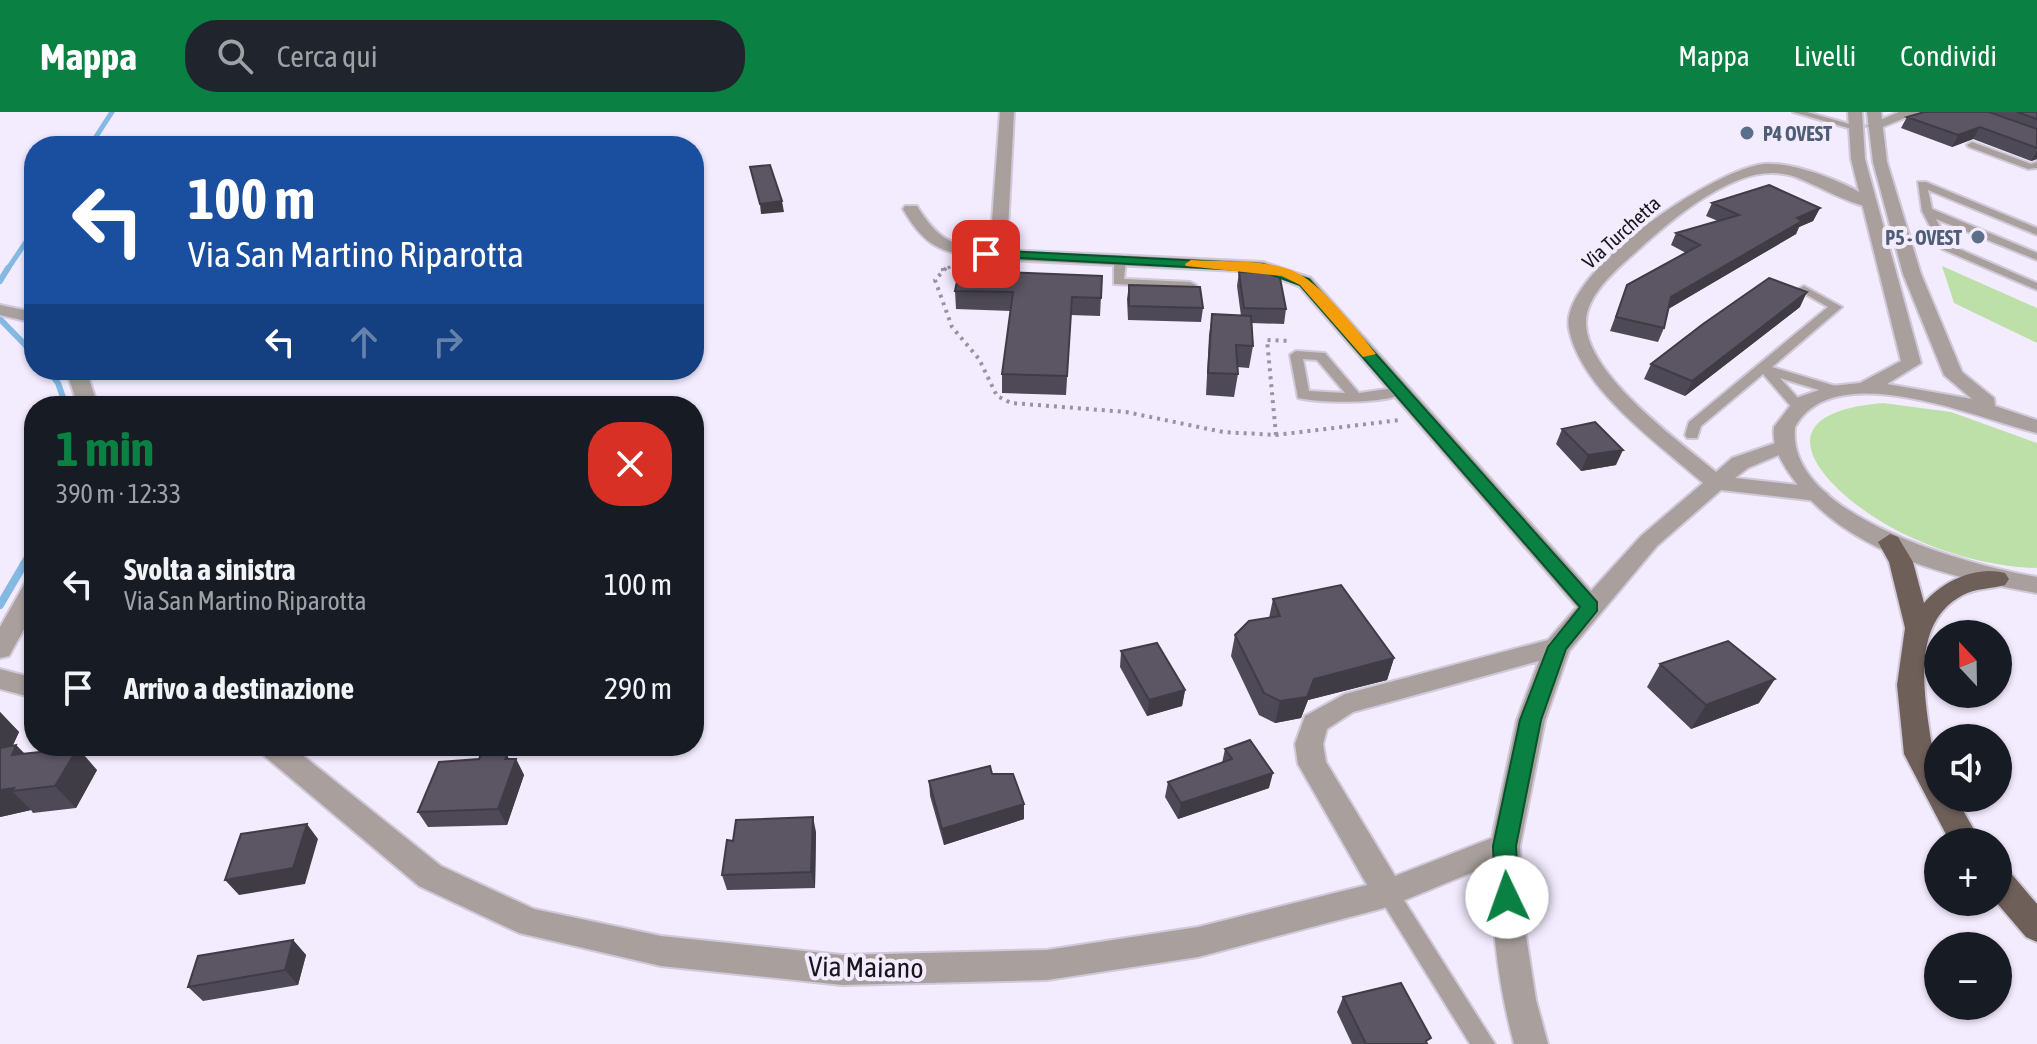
<!DOCTYPE html>
<html lang="it">
<meta charset="utf-8">
<style>
body{margin:0;font-family:"Asap Condensed",sans-serif;background:#20242c;color:#f1f3f6;height:100vh;display:flex;flex-direction:column;font-size:30px;white-space:nowrap}
*{box-sizing:border-box;margin:0}
p{font-size:26px;color:#9ea1a6}
.icon{flex:none;width:44px;height:44px;fill:none;stroke:currentColor;stroke-width:2;stroke-linecap:round;stroke-linejoin:round}
.map{position:relative;flex:1;overflow:hidden}
.drawer{position:absolute;left:24px;top:284px;width:680px;height:360px;display:flex;flex-direction:column;background:#171b24;border-radius:32px;box-shadow:0 2px 6px #0004}
.drawer>*{flex:none}
.banner{position:absolute;left:24px;top:24px;width:680px;height:244px;border-radius:32px;box-shadow:0 2px 6px #0004;background:#1a4fa0;color:#fff;overflow:hidden}
.needle{width:52px;rotate:338deg}
.fabs{position:absolute;left:1924px;top:508px;display:grid;gap:16px}
.fabs a{display:grid;place-items:center;width:88px;height:88px;border-radius:50%;background:#171b24;box-shadow:0 2px 6px #0004;font-size:40px}
.pin{position:absolute;display:grid;place-items:center;width:68px;height:68px;color:#fff;margin:-34px;border-radius:16px;box-shadow:0 4px 12px #0006}
.me{position:absolute;width:88px;margin:-44px;rotate:357deg;stroke-linejoin:round;filter:drop-shadow(0 0 6px #0008)}
.turn{display:flex;align-items:center;gap:28px;height:168px;padding:0 32px;font-size:36px}
.turn .icon{width:104px;height:104px;stroke-width:2.5}
.turn b{display:block;font-size:56px;line-height:68px}
.lanes{display:flex;align-items:center;height:76px;padding:0 32px;background:#0003;justify-content:center;gap:40px;direction:ltr}
.lanes .off{opacity:.35}
.round{display:grid;place-items:center;flex:none;width:84px;height:84px;border-radius:32px;background:#20242c}
.summary{display:flex;align-items:center;justify-content:space-between;height:136px;padding:0 32px}
h1{font-size:48px;font-weight:700;line-height:60px;color:#0b8043}
ul{padding:0;list-style:none}
li{display:flex;align-items:center;gap:24px;height:104px;padding:0 32px}
li div{flex:1}
li b{display:block;font-size:30px}
li em{font-style:normal}
header{display:flex;align-items:center;gap:48px;box-sizing:border-box;height:112px;padding:0 40px;background:#0b8043;color:#fff}
header strong{font-size:38px}
nav{display:flex;gap:44px;margin-inline-start:auto;font-size:28px}
.search{width:560px;height:72px;background:#20242c;display:flex;align-items:center;gap:20px;box-sizing:border-box;padding:0 28px;border-radius:32px;color:#9ea1a6;font-size:30px}
.map>svg:first-child{display:block}
</style>
<header>
<strong>Mappa</strong>
<div class="search"><svg class="icon" aria-label="search" viewBox="0 0 24 24"><circle cx="10" cy="10" r="6"/><path d="M15 15l6 6"/></svg>Cerca qui</div>
<nav><a>Mappa</a><a>Livelli</a><a>Condividi</a></nav>
</header>
<div class="map">
<svg width="2037" height="932" viewBox="0 0 2037 932">
<rect width="100%" height="100%" fill="#f3ebfe"/>
<path fill="#bddfa8" d="M1942 154 2037 196V231L1954 191Z
M1883 291 1951 300 2037 331V456C1990 455 1938 440 1896 418 1828 382 1749 302 1883 291Z"/>
<g fill="none" stroke-linecap="round" stroke-linejoin="round">
<path stroke="#83b9e2" stroke-width="5" d="M90 34 112 0
M7 158 34 118"/>
<path stroke="#83b9e2" stroke-width="6" d="M0 169 8 156
M0 207 34 242
M48 258 58 271 66 294"/>
<path stroke="#83b9e2" stroke-width="8" d="M0 493 34 435"/>
<g stroke="#d0c9da" stroke-width="4">
<path id="service" d="M1793 0H1807L1860 15 1855 18Z
M1972 30 2031 52 2037 50V56L2028 57 1969 35 1967 33Z
M1918 70H1926L2037 116V123L1928 78 1932 97 2037 141V148L1936 107 1950 133 2037 171V178L1942 137 1922 99Z
M1120 145 1126 148 1124 167 1190 170 1196 173 1190 176 1114 172V148Z
M1804 174 1842 195 1772 255 1842 276V282H1832L1780 266 1806 295 1799 299 1794 298 1763 262 1701 314 1697 326H1687L1685 323 1689 310 1828 195 1800 179 1798 177Z
M1296 239 1325 241 1359 281 1401 275 1408 279C1388 293 1322 291 1298 286L1290 243ZM1303 247 1317 248 1345 281 1309 279Z
M1388 772 1395 774 1495 932H1470L1381 788 1378 781 1381 774Z"/>
</g>
<g stroke="#d0c9da" stroke-width="4">
<path id="minor" d="M1000 0H1014L1007 138 1263 150 1311 166 1591 479 1641 424 1703 371C1659 332 1581 278 1569 217 1558 161 1714 57 1764 52 1793 49 1857 73 1877 93 1865 103 1808 67 1789 63 1772 59 1757 61 1741 67 1702 82 1668 111 1637 139 1618 156 1585 183 1586 212 1588 264 1679 329 1716 360L1732 346 1784 328 1794 334 1791 338 1748 356 1735 366 1817 375 1828 382 1817 389 1721 378 1657 434 1569 539 1545 608 1520 734 1524 811 1536 888 1548 932H1514C1498 873 1492 814 1490 753L1388 795 1198 845 1047 868 842 873 661 854 519 821 419 774 262 642 258 634H291L441 754 534 797 661 824 842 843 1047 838 1198 815 1367 773 1298 652 1295 632 1305 604 1345 582 1548 528 1577 495 1299 174 1261 160 986 147C942 140 926 137 903 97L905 94H917C938 127 950 134 990 137ZM1539 549 1517 608 1492 726 1395 764 1326 650 1323 632 1327 617 1353 600Z
M1899 0H1919L1878 17 1866 14Z
M0 193 34 200V211L0 203Z
M66 258H86L98 294H78Z
M34 469V499L9 544 0 546V515L25 471Z
M0 557 34 566V586L0 577Z"/>
</g>
<g stroke="#d0c9da" stroke-width="4">
<path id="tertiary" d="M1848 0H1862L1865 47 1921 251 1887 272 1972 287 1944 263 1903 162 1873 50 1867 0H1881L1887 50 1921 162 1962 260 1994 286 1995 294 2037 308V321C1979 307 1834 243 1795 315 1785 405 1972 454 2037 465V481C1950 466 1840 440 1789 361 1779 346 1772 333 1774 315L1796 286 1831 274 1860 271 1901 249 1851 47Z"/>
</g>
<g stroke="#d0c9da" stroke-width="4">
<path id="primary" d="M1890 422 1898 425 1913 450 1924 491C1942 469 1977 453 2005 461L2009 467 2005 473C1992 477 1976 476 1963 483 1894 519 1938 629 1938 686H1956L1981 730H1950L1904 642 1897 573 1905 516 1889 450 1878 430Z
M1998 755 2009 759 2037 792V830L2026 825 1996 790Z"/>
</g>
<path stroke="#9a94a2" stroke-width="3" stroke-dasharray="3 4" stroke-linecap="butt" d="M941 158 953 154"/>
<path stroke="#9a94a2" stroke-width="4" stroke-dasharray="3 5" stroke-linecap="butt" d="M946 156 935 168 952 215 979 247 997 284 1011 291 1126 300 1223 320 1276 323 1400 308
M1276 323 1267 228 1291 229"/>
<use href="#service" fill="#a9a09d" fill-rule="evenodd"/>
<use href="#minor" fill="#a9a09d" fill-rule="evenodd"/>
<use href="#tertiary" fill="#a9a09d" fill-rule="evenodd"/>
<use href="#primary" fill="#6e5f59" fill-rule="evenodd"/>
</g>
<path fill="#4e4956" d="M1924 0H2037V47L2031 49 1973 27 1952 35 1901 16 1907 5Z
M1712 91 1820 96 1813 109 1799 115 1796 122 1668 197 1664 216 1658 230 1610 219 1627 173 1686 141 1671 133 1676 121 1718 109 1706 104Z
M1004 160 1102 164 1100 204 1071 203 1066 283 1002 281V262L1011 199 956 197 955 179Z
M1239 160 1286 197 1284 212 1252 211 1253 234 1249 256 1237 255 1238 262 1234 285 1206 283 1209 223 1212 202 1241 204 1237 174Z
M1129 173 1203 196 1201 210 1128 208 1127 187Z
M1800 195 1685 284 1644 267 1651 252Z
M1562 317 1616 353 1581 359 1556 332Z
M1273 487 1394 546 1387 568 1308 588 1301 606 1275 611 1259 603 1231 544 1235 523 1269 506Z
M1121 539 1185 578 1182 594 1147 604 1120 555Z
M1660 552 1759 591 1691 617 1647 575Z
M0 600 19 620 13 633H16L24 641 97 658 76 696 33 701 31 698 0 705Z
M1225 637 1269 676 1178 707 1165 685 1168 670 1222 651Z
M507 643 509 647H516L524 663 507 713 428 715 418 700 479 647Z
M992 662 1024 692V707L944 733 930 684 929 669Z
M816 720 815 776 727 778 722 763 733 729Z
M293 828 306 843 298 873 203 889 188 875Z
M1343 885 1428 932H1352L1337 900Z"/>
<path fill="#403c46" d="M1980 15 1973 27 1952 35 1958 23Z
M2037 39V47L2031 49Z
M782 89 784 100 761 102 760 92Z
M1820 96 1813 109 1799 115 1796 122 1665 199 1671 185 1797 106Z
M1807 180 1800 195 1685 284 1692 269Z
M1623 338 1616 353 1581 359 1588 343Z
M1394 546 1387 568 1308 588 1301 606 1275 611 1280 589 1314 567Z
M1775 567 1759 591 1691 617 1706 593Z
M1185 578 1182 594 1147 604 1149 588Z
M0 600 19 620 0 661Z
M16 633 37 655 12 643Z
M78 636 97 658 76 696 55 674Z
M507 643 513 656 516 647 524 663 507 713 498 697 505 647Z
M1273 661 1269 676 1178 707 1181 691Z
M14 676 12 679 31 698 0 705V678Z
M1024 692V707L944 733 942 717Z
M813 705 816 720 815 776 811 760Z
M307 712 318 727 305 772 239 783 225 768Z
M293 828 306 843 298 873 285 858Z"/>
<path fill="#5b5564" stroke="#403c46" stroke-width="2" d="M1924 0H1989L2037 17V36L1980 15 1958 23 1907 5Z
M2017 0H2037V7Z
M770 53 782 89 760 92 750 55Z
M1769 73 1820 96 1797 106 1802 109 1671 185 1664 216 1616 205 1627 173 1700 133 1676 121 1739 103 1712 91Z
M962 145 1004 146 1002 160 1102 164 1101 186 1072 185 1067 264 1002 262 1013 180 955 179Z
M1239 160 1279 161 1286 197 1244 196Z
M1769 166 1807 180 1692 269 1651 252 1703 212Z
M1129 173 1200 175 1203 196 1129 194Z
M1212 202 1251 204 1253 234 1236 233 1238 262 1208 261Z
M1595 310 1623 338 1588 343 1562 317Z
M1341 473 1394 546 1314 567 1307 585 1280 589 1264 581 1235 523 1249 509 1280 504 1273 487Z
M1728 529 1775 567 1706 593 1660 552Z
M1157 531 1185 578 1149 588 1121 539Z
M1250 628 1273 661 1181 691 1168 670 1232 647 1225 637Z
M16 633 12 643 78 636 55 674 12 679 14 676 0 678V636Z
M481 642 507 643 505 647H516L498 697 418 700 439 650 479 647Z
M990 654 992 662H1013L1024 692 942 717 929 669Z
M813 705 811 760 722 763 727 728 733 729 736 708Z
M307 712 293 756 225 768 241 722Z
M293 828 285 858 188 875 198 844Z
M1401 871 1431 926 1426 929 1427 932H1366L1343 885Z"/>
<path fill="#0b8043" stroke="#07532c" stroke-width="2" d="M986 138 1263 152 1309 167 1597 490V499L1566 537 1541 608 1516 734 1519 785 1515 793 1507 796 1499 793 1495 785 1493 734 1520 608 1548 535 1580 495 1300 173 1261 159 981 144 980 142Z"/>
<path fill="#f59e0b" d="M1191 148C1223 150 1261 147 1291 158 1320 169 1357 218 1376 242L1363 245 1300 173 1282 164 1186 154 1185 152Z"/>
<g fill="#5c6f8a" stroke="#f3ebfe" stroke-width="3">
<circle cx="1747" cy="21" r="8"/>
<circle cx="1978" cy="125" r="8"/>
</g>
<g text-anchor="middle" dominant-baseline="central" stroke-width="8" stroke-linejoin="round" paint-order="stroke">
<g font-size="20" font-weight="bold" fill="#4e5e75" stroke="#f3ebfe" text-anchor="start">
<text x="1763" y="21">P4 OVEST</text>
<text x="1962" y="125" text-anchor="end">P5 - OVEST</text>
</g>
<g font-size="20" fill="#18151c" stroke="#f3ebfe">
<text transform="translate(1621 120) rotate(-42)">Via Turchetta</text>
</g>
<g font-size="28" fill="#18151c" stroke="#f3ebfe">
<text transform="translate(866 855) rotate(1)">Via Maiano</text>
</g>
</g>
</svg>
<div class="fabs">
<a><svg class="needle" viewBox="-14 -14 28 28"><path d="M0-13l5 13h-10z" fill="#e53935"/><path d="M0 13l5-13h-10z" fill="#9ea1a6"/></svg></a>
<a><svg class="icon" aria-label="sound" viewBox="0 0 24 24"><path d="M4 9h4l5-4v14l-5-4H4zM17 9q2 3 0 6"/></svg></a>
<a>+</a>
<a>−</a>
</div>
<div class="pin" style="left:986px;top:142px;background:#d93025"><svg class="icon" aria-label="arrive" viewBox="0 0 24 24"><path d="M6 21V4h12l-3 4 3 4H6"/></svg></div>
<svg class="me" style="left:1507px;top:785px" viewBox="-20 -20 40 40"><circle r="19" fill="#fff"/><path d="M0-13L10 11 0 6-10 11z" fill="#0b8043"/></svg>
<div class="banner">
<div class="turn"><svg class="icon" aria-label="left" viewBox="0 0 24 24"><path d="M17 20v-9H6M10 6l-5 5 5 5"/></svg><div><b>100 m</b>Via San Martino Riparotta</div></div>
<div class="lanes"><svg class="icon" aria-label="left" viewBox="0 0 24 24"><path d="M17 20v-9H6M10 6l-5 5 5 5"/></svg><svg class="icon off" aria-label="ahead" viewBox="0 0 24 24"><path d="M12 20V5M6 11l6-6 6 6"/></svg><svg class="icon off" aria-label="right" viewBox="0 0 24 24"><path d="M7 20v-9h11M14 6l5 5-5 5"/></svg></div>
</div>
<section class="drawer">
<div class="summary"><div><h1>1 min</h1><p>390 m · 12:33</p></div><a class="round" style="background:#d93025;color:#fff"><svg class="icon" aria-label="close" viewBox="0 0 24 24"><path d="M6 6l12 12M18 6L6 18"/></svg></a></div>
<ul>
<li><svg class="icon" aria-label="left" viewBox="0 0 24 24"><path d="M17 20v-9H6M10 6l-5 5 5 5"/></svg><div><b>Svolta a sinistra</b><p>Via San Martino Riparotta</p></div><em>100 m</em></li>
<li><svg class="icon" aria-label="arrive" viewBox="0 0 24 24"><path d="M6 21V4h12l-3 4 3 4H6"/></svg><div><b>Arrivo a destinazione</b></div><em>290 m</em></li>
</ul>
</section>
</div>
